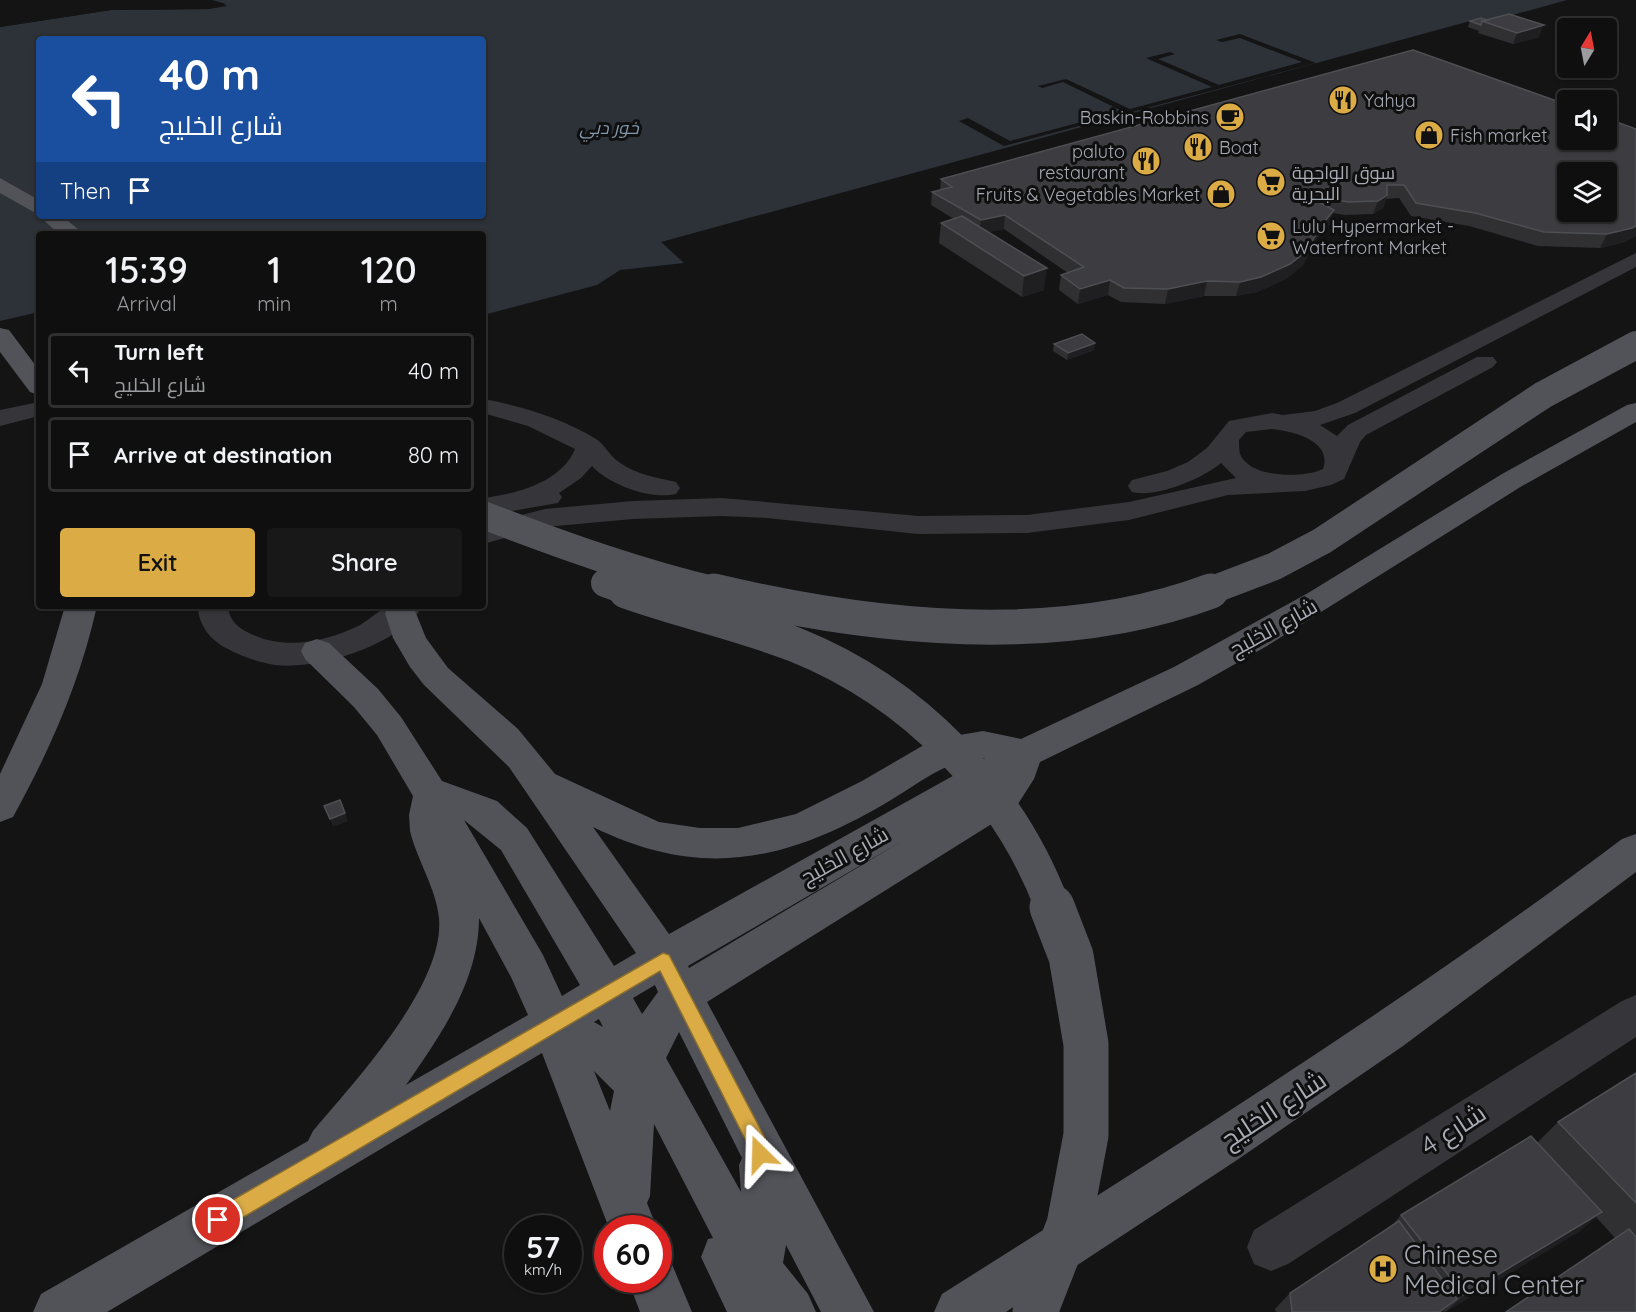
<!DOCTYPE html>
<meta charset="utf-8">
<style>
body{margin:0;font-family:Quicksand,Cairo,sans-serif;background:#181819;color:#f1f3f6;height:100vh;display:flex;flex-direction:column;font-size:22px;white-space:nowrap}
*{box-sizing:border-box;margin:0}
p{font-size:20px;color:#9b9c9f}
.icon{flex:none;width:33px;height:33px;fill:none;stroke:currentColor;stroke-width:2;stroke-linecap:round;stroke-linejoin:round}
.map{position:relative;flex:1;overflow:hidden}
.drawer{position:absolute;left:36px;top:231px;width:450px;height:378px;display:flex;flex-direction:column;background:#0f0f10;border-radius:6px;box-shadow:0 2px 4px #0004,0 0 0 2px #2f2f30}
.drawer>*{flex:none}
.guide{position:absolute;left:36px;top:36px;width:450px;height:183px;border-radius:6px;box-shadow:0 2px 4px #0004,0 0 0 2px #2f2f30;background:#1a4fa0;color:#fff;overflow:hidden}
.needle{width:39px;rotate:10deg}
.fabs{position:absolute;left:1557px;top:18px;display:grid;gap:12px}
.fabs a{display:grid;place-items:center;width:60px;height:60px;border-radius:6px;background:#0f0f10;box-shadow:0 2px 4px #0004,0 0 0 2px #2f2f30;font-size:30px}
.speed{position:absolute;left:504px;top:1215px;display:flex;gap:12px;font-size:30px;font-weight:700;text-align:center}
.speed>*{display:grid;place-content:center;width:78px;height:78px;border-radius:50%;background:#0f0f10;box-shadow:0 2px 4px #0004,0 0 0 2px #2f2f30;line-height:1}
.speed small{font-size:15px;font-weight:400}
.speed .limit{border:9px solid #d22;background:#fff;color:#111}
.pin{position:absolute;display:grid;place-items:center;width:51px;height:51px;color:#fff;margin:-26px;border:3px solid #fff;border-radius:50%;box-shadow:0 2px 6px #0007}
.me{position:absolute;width:66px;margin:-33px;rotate:338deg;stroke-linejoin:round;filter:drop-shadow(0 0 4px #0008)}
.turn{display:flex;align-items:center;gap:21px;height:126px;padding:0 24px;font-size:27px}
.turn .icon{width:78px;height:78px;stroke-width:2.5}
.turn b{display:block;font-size:42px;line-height:51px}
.then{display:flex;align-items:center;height:57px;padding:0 24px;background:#0003;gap:12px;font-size:22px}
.eta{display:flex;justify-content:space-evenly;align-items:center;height:102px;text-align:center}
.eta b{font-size:36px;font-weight:600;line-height:42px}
.action{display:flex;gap:12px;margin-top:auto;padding:12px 24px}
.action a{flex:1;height:69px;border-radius:6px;background:#dbac46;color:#111;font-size:24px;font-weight:600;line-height:69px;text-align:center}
.action a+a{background:#181819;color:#f1f3f6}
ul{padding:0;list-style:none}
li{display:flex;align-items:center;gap:18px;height:75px;margin:0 12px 9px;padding:0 12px;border:3px solid #2f2f30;border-radius:6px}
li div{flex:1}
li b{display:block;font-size:22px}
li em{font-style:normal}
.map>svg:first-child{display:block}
</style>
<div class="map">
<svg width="1636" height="1312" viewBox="0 0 1636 1312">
<rect width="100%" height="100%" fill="#141415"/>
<path fill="#2c3238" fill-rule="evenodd" d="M212 0H1567L1491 21 1481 18 661 242 684 263 620 270 597 285 483 315V234H39V312L0 321V27L111 10 209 9 226 4ZM39 39H483V216H39Z"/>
<path fill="#141415" d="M222 3 227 6 209 9 111 10 0 27V23L111 7 209 6Z
M1240 34 1316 63 1004 146 959 121 968 118 1010 141 1122 111 1063 82 1042 88 1038 86 1066 79 1130 109 1212 87 1146 58 1170 52 1175 54 1158 59 1219 85 1302 62 1240 38 1222 42 1216 40Z"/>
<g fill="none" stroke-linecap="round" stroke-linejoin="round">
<path fill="#36363a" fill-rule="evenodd" d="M1636 253V267L1355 413 1320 425 1337 436 1348 425 1477 357H1493L1497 362 1493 367 1366 435 1360 442 1344 479 1331 485 1305 491 1228 495 1129 520 1027 533 918 534 767 518 722 516 633 519 545 527 483 544V525L545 509 633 501 722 498 918 516 1027 515 1129 502 1236 478 1221 463C1202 479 1156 498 1132 492L1128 486 1132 480 1167 471 1188 462 1207 448 1229 421 1272 413 1283 415 1315 411 1337 403ZM1272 429C1293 431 1333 441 1323 469 1304 478 1250 479 1240 454 1239 450 1239 444 1239 440L1246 432Z
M483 399C522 406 562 418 596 439 604 444 608 453 615 459 633 474 654 477 676 482L680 488 676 494C650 500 610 485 592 466L581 478 559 493 562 497 558 503 483 516V498C515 494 561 483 575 449L528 426 483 413Z
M39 402V416L0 426V410Z
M198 606H228C229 620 237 627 249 633 284 651 326 642 360 625 369 620 381 608 391 606 401 604 413 606 423 606 399 645 319 670 275 665 258 662 243 657 228 649 211 641 198 625 198 606Z
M1636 995V1037L1288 1264 1271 1271 1254 1264 1247 1247 1254 1230 1622 1001Z"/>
<path fill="#525359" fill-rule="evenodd" d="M0 178 39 200V215L0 193Z
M39 216H62L84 234H59Z
M0 328 9 330 39 370V395L30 392 0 352Z
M1636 403V422L1522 486 1267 646 1198 685 1040 762 1034 779 1014 810 707 1002 874 1312H821L786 1245 783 1263 808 1294 816 1312H727L701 1257 708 1239 713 1238 654 1124 650 1196 647 1203 657 1228H609L542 1053 107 1312H33L41 1294 308 1141 313 1131C355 1081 445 985 439 918 436 888 417 860 410 831L409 815 413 796 377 735 354 707 305 659 301 651 305 643 317 639 329 643 378 689 401 717 442 781 497 801 527 828 614 966 636 953 509 767 424 685 410 667 393 638 385 613 389 606H413L426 638 448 668 518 729 555 774 659 822 700 828H738L796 814 862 781 929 742 942 738 983 731 1021 739 1174 667 1308 593 1502 474 1627 405ZM985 758 669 934 593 827C703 881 789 861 891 800 921 782 949 758 985 758ZM464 820 501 850 580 985 562 996 543 955ZM904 840 689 968 688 966ZM479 918 511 977 528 1015 406 1085C441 1035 479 980 479 918ZM655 985 658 992 642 1014 633 998ZM599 1019 603 1027 594 1022ZM679 1032 742 1158 739 1165 741 1192 666 1058ZM594 1071 614 1091 610 1111Z
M65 606H97C80 682 50 750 13 817L0 822V774L42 684Z
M1636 834V872L1403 1046 1234 1162 1006 1312H934L942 1294C1173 1148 1404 1003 1622 839Z
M658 1257 671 1262 692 1312H640L628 1280H658Z"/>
<path stroke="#525359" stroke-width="28" d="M483 515C561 545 639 573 720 592
M605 583 630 592
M1207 592 1275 566 1322 541 1543 395 1636 345"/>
<path stroke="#525359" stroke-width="35" d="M626 591C682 611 740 623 796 645 913 692 1009 790 1053 908
M714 591C870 628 1057 649 1211 591"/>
<path stroke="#525359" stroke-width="45" d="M1035 1312 1069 1225 1086 1135V1044L1071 956 1052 907"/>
</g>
<path fill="#303033" d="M1481 18 1539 37 1513 44 1478 33 1479 31 1468 27 1470 21Z
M1636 129V236L1625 242 1600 248 1538 246 1469 226 1411 216 1399 198 1386 199 1383 208 1373 214 1345 215 1333 213 1330 224 1315 241 1303 265 1286 279 1257 292 1236 296H1204L1165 304 1121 302 1108 295 1078 304 1059 290 1061 275 1068 273 1004 229 988 232 1044 290 1022 297 939 243 941 223 954 219 931 205 932 192 940 190 941 179Z
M1095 343 1094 350 1067 360 1053 351 1054 344Z
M1636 1073V1312L1615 1238 1596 1217 1580 1231 1445 1312 1444 1311 1442 1312H1276L1275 1309 1290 1293 1393 1224 1401 1215 1537 1143 1558 1122Z"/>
<path fill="#1f1f21" d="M1544 25 1539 37 1513 44 1517 33Z
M1387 195 1383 208 1373 214 1378 201Z
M1325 198 1321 211 1317 201Z
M1334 210 1330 224 1315 241 1303 265 1286 279 1257 292 1236 296 1240 282 1320 227Z
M1005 215 1004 229 979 234 981 220Z
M1636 226V236L1625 242 1600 248 1607 234Z
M1047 268 1044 290 1022 297 1024 276Z
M1110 280 1108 295 1078 304 1080 289Z
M1207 281 1204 296 1165 304 1168 289Z
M1095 343 1094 350 1067 360 1068 353Z
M340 800 348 821 333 827 330 819Z
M1602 1212 1580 1231 1445 1312 1464 1295Z
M1457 1299 1442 1312H1439Z"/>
<path fill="#3d3d41" stroke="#4d4f53" stroke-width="1.5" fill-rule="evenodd" d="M1509 14 1544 25 1517 33 1482 21Z
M1481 18 1487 20 1482 21 1481 25 1470 21Z
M1413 50 1568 105V140H1606V118L1636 129V226L1632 228 1607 234 1544 232 1475 213 1416 203 1404 185H1387V195L1378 201 1349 202 1325 198 1317 201 1334 210 1320 227 1307 251 1290 264 1261 277 1240 282 1207 281 1168 289 1124 288 1110 280 1080 289 1061 275 1084 267 1005 215 981 220 932 192 952 187 941 179ZM1568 172H1606V212H1568Z
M962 216 1047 268 1024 276 941 223Z
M1082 334 1095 343 1068 353 1054 344Z
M340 800 345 813 330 819 324 806Z
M1636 1073V1203L1558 1122Z
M1531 1136 1602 1212 1464 1295 1401 1215Z
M1399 1221 1457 1299 1439 1312H1292L1290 1293Z
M1629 1229 1636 1237V1312H1506Z"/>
<path fill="#dbac46" stroke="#8e702e" stroke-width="1.5" d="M663 953 669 955 764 1136 770 1154 767 1161 760 1164 753 1161 748 1145 660 971 225 1228 218 1230 210 1228 207 1220 210 1213Z"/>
<defs>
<g id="restaurant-disc" transform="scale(1.5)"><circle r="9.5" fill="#dbac46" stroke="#0f0f10"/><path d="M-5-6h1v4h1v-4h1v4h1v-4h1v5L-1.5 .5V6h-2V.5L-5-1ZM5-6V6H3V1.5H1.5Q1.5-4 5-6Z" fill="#111"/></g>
<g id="cafe-disc" transform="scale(1.5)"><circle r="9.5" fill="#dbac46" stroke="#0f0f10"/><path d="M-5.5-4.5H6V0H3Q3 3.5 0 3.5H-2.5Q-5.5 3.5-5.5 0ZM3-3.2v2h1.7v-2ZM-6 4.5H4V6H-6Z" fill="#111"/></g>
<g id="shop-disc" transform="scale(1.5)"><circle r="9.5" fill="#dbac46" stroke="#0f0f10"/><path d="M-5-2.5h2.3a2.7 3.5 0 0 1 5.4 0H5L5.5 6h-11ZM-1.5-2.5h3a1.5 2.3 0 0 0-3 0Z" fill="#111"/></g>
<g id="supermarket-disc" transform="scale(1.5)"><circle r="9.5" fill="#dbac46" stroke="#0f0f10"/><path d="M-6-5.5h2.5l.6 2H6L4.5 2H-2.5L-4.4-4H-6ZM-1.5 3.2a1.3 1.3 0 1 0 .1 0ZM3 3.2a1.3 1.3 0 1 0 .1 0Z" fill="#111"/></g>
<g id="hospital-disc" transform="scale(1.5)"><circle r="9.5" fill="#dbac46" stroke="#0f0f10"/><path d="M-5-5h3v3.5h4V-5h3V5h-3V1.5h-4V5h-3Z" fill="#111"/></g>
</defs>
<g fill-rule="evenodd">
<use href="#restaurant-disc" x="1343" y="100"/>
<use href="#cafe-disc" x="1230" y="117"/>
<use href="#shop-disc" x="1429" y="135"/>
<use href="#restaurant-disc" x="1198" y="147"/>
<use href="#restaurant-disc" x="1146" y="161"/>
<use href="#supermarket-disc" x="1271" y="182"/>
<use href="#shop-disc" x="1221" y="194"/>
<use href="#supermarket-disc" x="1271" y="236"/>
<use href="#hospital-disc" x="1383" y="1269"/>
</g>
<g text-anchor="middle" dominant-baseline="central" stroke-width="6" stroke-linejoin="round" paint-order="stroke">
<g font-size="18" fill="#a7abb4" stroke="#0f0f10" text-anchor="start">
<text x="1364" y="100">Yahya</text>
<text x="1209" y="117" text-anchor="end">Baskin-Robbins</text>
<text x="1450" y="135">Fish market</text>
<text x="1219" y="147">Boat</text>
<text x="1125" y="151" text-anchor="end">paluto<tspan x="1125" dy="21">restaurant</tspan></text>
<text x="1292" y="172">سوق الواجهة<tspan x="1292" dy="21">البحرية</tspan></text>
<text x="1200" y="194" text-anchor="end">Fruits &amp; Vegetables Market</text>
<text x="1292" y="226">Lulu Hypermarket -<tspan x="1292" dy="21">Waterfront Market</tspan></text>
</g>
<g font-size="18" font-style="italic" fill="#8297ab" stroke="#0f0f10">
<text x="609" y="127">خور دبي</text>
</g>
<g font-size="21" fill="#a7abb4" stroke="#0f0f10">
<text transform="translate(1273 627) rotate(-29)">شارع الخليج</text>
<text transform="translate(844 855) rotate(-29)">شارع الخليج</text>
</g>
<g font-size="26" fill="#a7abb4" stroke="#0f0f10">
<text transform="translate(1273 1109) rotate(-33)">شارع الخليج</text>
<text transform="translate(1453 1129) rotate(-33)">شارع 4</text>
</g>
<g font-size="26" fill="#a7abb4" stroke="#0f0f10" text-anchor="start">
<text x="1404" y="1254">Chinese<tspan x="1404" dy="30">Medical Center</tspan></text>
</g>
</g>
</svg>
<div class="fabs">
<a><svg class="needle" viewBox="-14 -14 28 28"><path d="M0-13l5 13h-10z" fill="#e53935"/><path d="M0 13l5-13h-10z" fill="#9b9c9f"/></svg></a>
<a><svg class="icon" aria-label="sound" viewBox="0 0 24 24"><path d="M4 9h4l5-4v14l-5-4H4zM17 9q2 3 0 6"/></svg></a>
<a><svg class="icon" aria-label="layers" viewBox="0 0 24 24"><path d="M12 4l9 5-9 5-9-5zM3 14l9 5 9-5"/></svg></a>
</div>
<div class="speed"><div>57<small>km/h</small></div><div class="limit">60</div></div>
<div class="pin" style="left:218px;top:1220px;background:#d93025"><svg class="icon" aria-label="arrive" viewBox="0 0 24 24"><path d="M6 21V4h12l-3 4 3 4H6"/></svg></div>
<svg class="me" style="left:760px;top:1154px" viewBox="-20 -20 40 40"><path d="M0-17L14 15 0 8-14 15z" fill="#dbac46" stroke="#fff" stroke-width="4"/></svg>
<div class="guide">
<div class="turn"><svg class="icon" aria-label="left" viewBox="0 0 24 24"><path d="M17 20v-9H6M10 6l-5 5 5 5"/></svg><div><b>40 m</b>شارع الخليج</div></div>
<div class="then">Then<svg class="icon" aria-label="arrive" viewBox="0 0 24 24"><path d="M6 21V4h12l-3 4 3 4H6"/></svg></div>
</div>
<section class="drawer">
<div class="eta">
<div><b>15:39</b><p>Arrival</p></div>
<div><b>1</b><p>min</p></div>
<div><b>120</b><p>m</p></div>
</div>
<ul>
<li><svg class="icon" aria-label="left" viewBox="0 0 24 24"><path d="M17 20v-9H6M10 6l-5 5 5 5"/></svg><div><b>Turn left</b><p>شارع الخليج</p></div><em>40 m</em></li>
<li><svg class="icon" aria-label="arrive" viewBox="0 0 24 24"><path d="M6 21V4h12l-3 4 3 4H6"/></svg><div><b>Arrive at destination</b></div><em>80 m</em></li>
</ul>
<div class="action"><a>Exit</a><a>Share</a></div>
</section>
</div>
